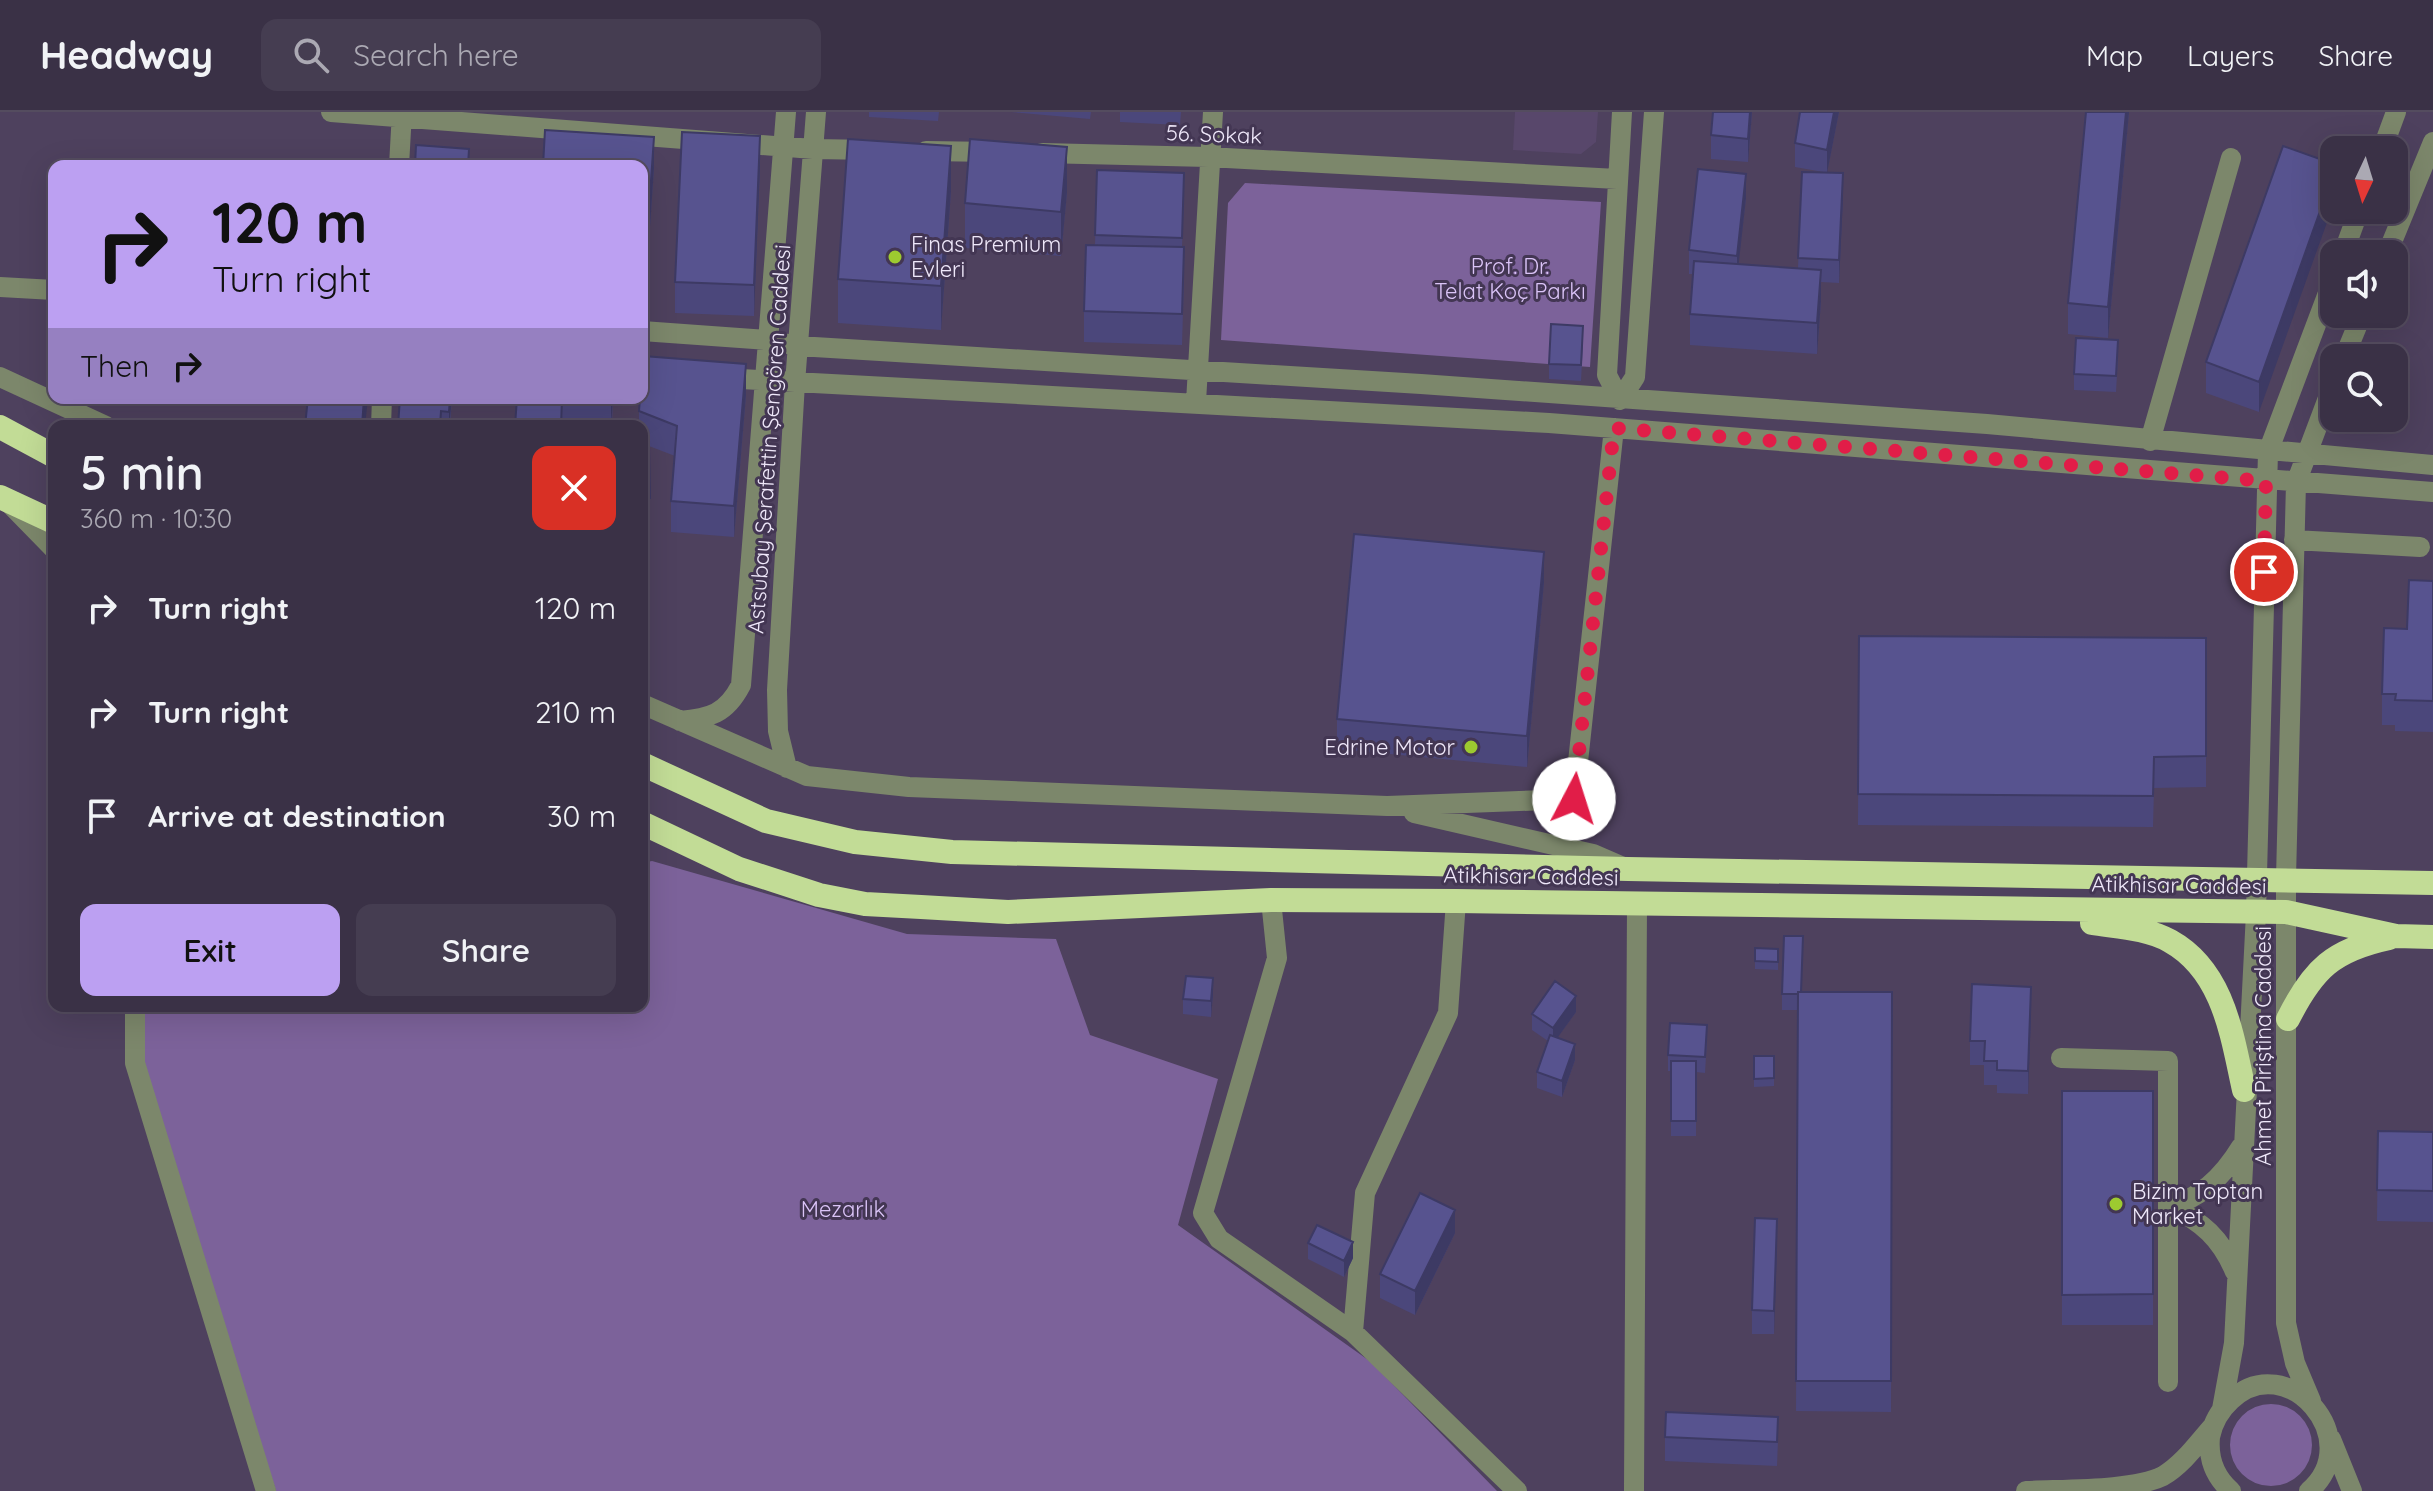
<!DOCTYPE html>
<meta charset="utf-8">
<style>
body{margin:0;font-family:Quicksand,sans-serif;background:#453d51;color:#f1f3f6;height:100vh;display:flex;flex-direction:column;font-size:30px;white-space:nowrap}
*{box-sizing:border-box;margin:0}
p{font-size:26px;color:#aba9b3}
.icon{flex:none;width:44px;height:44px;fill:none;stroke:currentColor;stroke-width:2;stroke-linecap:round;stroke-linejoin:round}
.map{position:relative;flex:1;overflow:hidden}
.side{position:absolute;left:48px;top:308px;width:600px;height:592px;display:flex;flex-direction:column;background:#3a3146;border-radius:16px;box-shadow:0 8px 32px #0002,0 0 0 2px #544c5f}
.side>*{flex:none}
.hud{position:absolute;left:48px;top:48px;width:600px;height:244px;border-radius:16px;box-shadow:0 8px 32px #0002,0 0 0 2px #544c5f;background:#bca0f2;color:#111;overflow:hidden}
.needle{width:52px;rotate:184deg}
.tools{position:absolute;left:2320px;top:24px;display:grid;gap:16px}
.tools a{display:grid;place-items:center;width:88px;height:88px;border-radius:16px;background:#3a3146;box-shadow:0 8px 32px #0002,0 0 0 2px #544c5f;font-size:40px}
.pin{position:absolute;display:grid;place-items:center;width:68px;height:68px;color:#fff;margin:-34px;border:4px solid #fff;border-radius:50%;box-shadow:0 2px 8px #0007}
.me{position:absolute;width:88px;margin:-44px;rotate:5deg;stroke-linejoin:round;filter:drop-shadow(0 0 6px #0008)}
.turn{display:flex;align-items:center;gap:28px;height:168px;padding:0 32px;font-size:36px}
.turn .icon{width:104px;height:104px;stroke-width:2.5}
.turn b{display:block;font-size:56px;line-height:68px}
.then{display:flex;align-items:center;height:76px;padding:0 32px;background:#0003;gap:16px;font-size:30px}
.round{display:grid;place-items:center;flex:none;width:84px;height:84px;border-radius:16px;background:#453d51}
.headline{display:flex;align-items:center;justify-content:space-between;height:136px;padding:0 32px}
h1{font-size:48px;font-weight:600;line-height:60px}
.action{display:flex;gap:16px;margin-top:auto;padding:16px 32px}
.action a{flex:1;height:92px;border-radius:16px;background:#bca0f2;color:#111;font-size:32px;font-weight:600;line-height:92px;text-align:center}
.action a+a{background:#453d51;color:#f1f3f6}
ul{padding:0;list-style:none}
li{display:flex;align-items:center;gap:24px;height:104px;padding:0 32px}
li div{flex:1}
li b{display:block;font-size:30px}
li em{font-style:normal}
header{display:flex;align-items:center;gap:48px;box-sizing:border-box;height:112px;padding:0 40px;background:#3a3146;border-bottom:2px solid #544c5f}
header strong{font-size:38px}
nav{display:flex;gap:44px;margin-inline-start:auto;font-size:28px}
.search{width:560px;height:72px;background:#453d51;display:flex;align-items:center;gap:20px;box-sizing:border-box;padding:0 28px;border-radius:16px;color:#aba9b3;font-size:30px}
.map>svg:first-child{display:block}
</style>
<header>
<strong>Headway</strong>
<div class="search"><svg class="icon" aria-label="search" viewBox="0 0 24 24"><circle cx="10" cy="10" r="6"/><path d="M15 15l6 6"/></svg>Search here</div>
<nav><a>Map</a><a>Layers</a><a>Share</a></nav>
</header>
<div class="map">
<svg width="2433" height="1379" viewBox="0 0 2433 1379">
<rect width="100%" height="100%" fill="#4e415e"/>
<path fill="#58476b" d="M1515 0H1598L1596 30 1581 42 1513 38Z"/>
<path fill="#7c629a" d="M1245 71 1601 90 1590 255 1221 228 1228 91Z
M652 749 907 822 1056 827 1090 923 1218 967 1178 1113 1371 1250 1497 1379H276L143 964 139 894H642V751Z
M2230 1333a41 41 0 1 1 82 0a41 41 0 1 1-82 0Z"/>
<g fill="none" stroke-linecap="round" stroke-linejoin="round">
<path stroke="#7c876b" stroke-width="20" d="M331 0 813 37 874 38
M2382 38 2396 0
M926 39 994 40
M1042 41 1208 45 1617 67
M399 54 402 0
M2343 142 2359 98
M2387 142 2433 30
M0 175 54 178
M642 219 768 228 798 234 1421 272 1987 312 2433 353
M2344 246 2362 202
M0 265 106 314
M722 266 1549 311 2433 380
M1620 288 1635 265 1654 0
M1620 288 1607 263 1622 0
M1196 290 1213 0
M381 314 382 286
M2150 329 2231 46
M11 393 54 437
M2294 428 2420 435
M642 592 807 664 909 675 1387 694 1574 687 1614 316
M680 609C710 606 726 602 741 573L786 0
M787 656 778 619 777 578 795 271 816 0
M1414 701 1593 742 1623 755
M1271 788 1277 846 1203 1101 1219 1127 1353 1220 1517 1379
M135 894V951L266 1379
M2061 946 2168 949V1270
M2170 1094C2202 1110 2221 1126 2235 1160
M2170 1094C2202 1086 2224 1063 2241 1035
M1353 1220 1365 1081 1448 901 1456 789
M2311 1289 2295 1251 2286 1211V766L2296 371 2334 270
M2222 1297 2234 1231 2256 801 2268 340 2334 165
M2331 1327 2352 1379
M1634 1379 1637 792
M2026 1379C2062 1377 2133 1379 2163 1364 2183 1352 2197 1332 2212 1315
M2231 1379C2215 1365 2208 1346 2210 1325 2213 1310 2220 1298 2231 1288 2287 1235 2368 1328 2309 1379"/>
<path stroke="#c2dc96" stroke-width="24" d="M0 315 54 344
M0 385 54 410
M642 652 766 709 855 730 952 740 1628 757 2433 771
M642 711 739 757 819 783 865 792 921 795 1008 800 1271 788 1456 789 2286 800 2396 824 2433 825
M2092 811C2117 815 2147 816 2170 829 2224 859 2232 924 2244 978
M2288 907C2313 857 2333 838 2389 826"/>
</g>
<path fill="#4b477b" d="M869 0H939L938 9 869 5Z
M1011 0H1091L1090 7Z
M1120 0H1181L1180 13 1120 10Z
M1713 0H1752L1748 50 1711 47V23Z
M1839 0 1827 60 1843 84 1839 171 1821 170V189L1817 242 1690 233V202L1693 162H1689V138L1746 86 1738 152 1798 156 1802 60H1823L1795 55V31Z
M2129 0 2108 226 2068 222V191Z
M2283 34 2259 300 2206 281V250Z
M642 54 654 56 650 114H647L643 193H642Z
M760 54 754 204 675 201V170Z
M1097 58 1184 84 1182 135 1184 166 1182 233 1084 230V199L1095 133Z
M951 79 941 218 838 211V167Z
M1067 80 1061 144 965 136V91Z
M1583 230 1581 269 1549 267V252Z
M2118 244 2116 280 2074 278V262Z
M746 283 734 425 671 420V389L675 344 649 334 650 410H642V334H649L642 331V314H639V299Z
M400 286H452L450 314H398Z
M517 286H613L612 314H515Z
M2433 469V620L2395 619V613H2382V582L2407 517Z
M1544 470 1527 655 1337 637V607Z
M1859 524 2206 526V675L2154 676 2153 715 1858 713Z
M1755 836 1778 837V858L1755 857Z
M1802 880H1892L1891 1300 1796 1299 1798 898H1782V882Z
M1213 882 1211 905 1183 902V887Z
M2031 898 2028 982 1997 981V973H1984V953H1970V929Z
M1576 900 1557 926 1575 948 1562 985 1537 976V960L1548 929 1532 918V902Z
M1707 928 1705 961 1696 960V1024H1671V959H1668V943Z
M1754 944H1774V974L1754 975Z
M2062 979H2153V1213H2062Z
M2378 1019 2433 1020V1110L2377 1109Z
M1455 1121 1415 1203 1380 1186V1162Z
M1777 1130 1774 1222H1752V1198Z
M1308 1131 1353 1146 1344 1165 1308 1147Z
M1665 1325 1778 1328 1777 1354 1665 1349Z"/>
<path fill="#3d3a64" d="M1750 0H1752L1748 50V27Z
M1834 0H1839L1827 61V38Z
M2126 0H2129L2108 226V195Z
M760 24V54L754 204V173Z
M654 25V56L650 114V83Z
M951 34V79L941 218V174Z
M1067 35V80L1061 144V100Z
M2334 60V91L2259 300V270Z
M1843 61V84L1839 171V148Z
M1746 62V86L1737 167V144Z
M647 93V124L643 193V163Z
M1821 158V189L1817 242V211Z
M746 252V283L734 425V394Z
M364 286H368L365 314H362Z
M450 286H452L449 314V300Z
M611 286H613L611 314Z
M1544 440V470L1527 655V624Z
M1213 866V882L1211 905V889Z
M2031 875V898L2028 982V959Z
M1576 884V900L1553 932V916Z
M1575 932V948L1562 985V969Z
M1455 1098V1121L1415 1203V1179Z
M1777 1107V1130L1774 1222V1199Z
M1353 1130V1146L1344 1165V1149Z"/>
<path fill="#57538f" stroke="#3d3a64" stroke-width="2" d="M1713 0H1750L1748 27 1711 23Z
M1800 0H1834L1827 38 1795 31Z
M2086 0H2126L2108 195 2068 191Z
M545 18 654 25 650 83H642V54H543Z
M682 20 760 24 754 173 675 170Z
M848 27 951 34 941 174 838 167Z
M970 27 1067 35 1061 100 965 91Z
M416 33 469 37 468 54H415Z
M2283 34 2334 52V60L2259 270 2206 250Z
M1698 57 1746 62 1737 144 1689 138Z
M1097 58 1184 61 1182 126 1095 123Z
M1802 60 1843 61 1839 148 1798 146Z
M642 92 647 93 643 163 642 162Z
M1086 133 1184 135 1182 202 1084 199Z
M1694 149 1821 158 1817 211 1690 202Z
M1551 212 1583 214 1581 253 1549 252Z
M2076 226 2118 228 2116 264 2074 262Z
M643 244 746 252 734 394 671 389 677 314 639 299 640 286H642Z
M308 286H364L362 314H305Z
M400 286H450L449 300 441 299 440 314H398Z
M517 286H611V290L562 287 561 314H515Z
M642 334H649L650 386H642Z
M1354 422 1544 440 1527 624 1337 607Z
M2409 468 2433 469V589L2395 588 2396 582H2382L2384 516 2407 517Z
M1859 524 2206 526V644L2154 645 2153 684 1858 682Z
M1784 824H1803L1801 880H1798V882H1782Z
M1755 836 1778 837V850L1755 849Z
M1186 864 1213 866 1211 889 1183 887Z
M1555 869 1576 884 1553 916 1532 902Z
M1972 872 2031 875 2028 959 1997 958V949H1984L1985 929H1970Z
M1798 880H1892L1891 1269H1796Z
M1670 911 1707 913 1705 945 1668 943Z
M1550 923 1575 932 1562 969 1537 960Z
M1754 944H1774V966L1754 967Z
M1671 949H1696V1009H1671Z
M2062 979H2153V1182L2062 1183Z
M2378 1019 2433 1020V1079L2377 1078Z
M1420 1081 1455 1098 1415 1179 1380 1162Z
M1755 1106 1777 1107 1774 1199 1752 1198Z
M1317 1113 1353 1130 1344 1149 1308 1131Z
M1666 1300 1778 1305 1777 1330 1665 1325Z"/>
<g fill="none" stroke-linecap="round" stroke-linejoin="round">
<path stroke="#e11d48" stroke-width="14" stroke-dasharray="0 25.2" d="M1574 687 1614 316 2266 369 2264 460"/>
</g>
<g fill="#9dca30" stroke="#433653" stroke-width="3">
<circle cx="895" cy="145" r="8"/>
<circle cx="1471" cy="635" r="8"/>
<circle cx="2116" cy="1092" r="8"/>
</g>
<g text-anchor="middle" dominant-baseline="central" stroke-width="6" stroke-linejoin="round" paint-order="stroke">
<g font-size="22" fill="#efe8fa" stroke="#433653">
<text transform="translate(1214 22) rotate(2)">56. Sokak</text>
<text transform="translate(769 327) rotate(-86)">Astsubay Şerafettin Şengören Caddesi</text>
<text transform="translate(1531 764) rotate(1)">Atikhisar Caddesi</text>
<text transform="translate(2179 773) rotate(1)">Atikhisar Caddesi</text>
<text transform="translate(2263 934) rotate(-90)">Ahmet Piriştina Caddesi</text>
</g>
<g font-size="22" fill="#efe8fa" stroke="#433653" text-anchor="start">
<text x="911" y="132">Finas Premium<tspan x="911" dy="25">Evleri</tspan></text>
<text x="1455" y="635" text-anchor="end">Edrine Motor</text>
<text x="2132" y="1079">Bizim Toptan<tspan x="2132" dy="25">Market</tspan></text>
</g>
<g font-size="22" fill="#dbc4f8" stroke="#433653">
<text x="1510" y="154">Prof. Dr.<tspan x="1510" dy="25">Telat Koç Parkı</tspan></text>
<text x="843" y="1097">Mezarlık</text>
</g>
</g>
</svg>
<div class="tools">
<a><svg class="needle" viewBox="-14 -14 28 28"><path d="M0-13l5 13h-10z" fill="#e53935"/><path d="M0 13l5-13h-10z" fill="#aba9b3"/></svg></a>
<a><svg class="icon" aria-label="sound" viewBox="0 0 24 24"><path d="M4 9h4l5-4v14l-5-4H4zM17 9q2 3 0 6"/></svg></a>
<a><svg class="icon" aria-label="search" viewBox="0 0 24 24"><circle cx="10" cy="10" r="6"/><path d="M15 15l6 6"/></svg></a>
</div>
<div class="pin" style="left:2264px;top:460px;background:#d93025"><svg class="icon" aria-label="arrive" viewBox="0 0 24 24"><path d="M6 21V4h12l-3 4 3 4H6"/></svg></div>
<svg class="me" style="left:1574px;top:687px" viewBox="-20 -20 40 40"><circle r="19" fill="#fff"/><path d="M0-13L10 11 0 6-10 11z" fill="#e11d48"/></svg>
<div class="hud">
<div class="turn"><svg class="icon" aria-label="right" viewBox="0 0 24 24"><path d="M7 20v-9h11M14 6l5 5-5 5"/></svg><div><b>120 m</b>Turn right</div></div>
<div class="then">Then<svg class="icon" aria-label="right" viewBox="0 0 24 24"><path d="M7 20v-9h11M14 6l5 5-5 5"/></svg></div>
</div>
<section class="side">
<div class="headline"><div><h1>5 min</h1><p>360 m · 10:30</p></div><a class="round" style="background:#d93025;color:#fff"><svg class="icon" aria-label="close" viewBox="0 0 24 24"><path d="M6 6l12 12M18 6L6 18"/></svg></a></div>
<ul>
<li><svg class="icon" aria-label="right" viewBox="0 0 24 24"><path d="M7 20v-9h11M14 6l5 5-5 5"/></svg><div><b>Turn right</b></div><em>120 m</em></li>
<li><svg class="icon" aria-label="right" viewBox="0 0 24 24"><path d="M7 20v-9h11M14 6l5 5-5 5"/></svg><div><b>Turn right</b></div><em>210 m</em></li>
<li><svg class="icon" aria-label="arrive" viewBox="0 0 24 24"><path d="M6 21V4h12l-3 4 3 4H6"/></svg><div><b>Arrive at destination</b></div><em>30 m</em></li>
</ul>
<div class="action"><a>Exit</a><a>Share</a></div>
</section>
</div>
